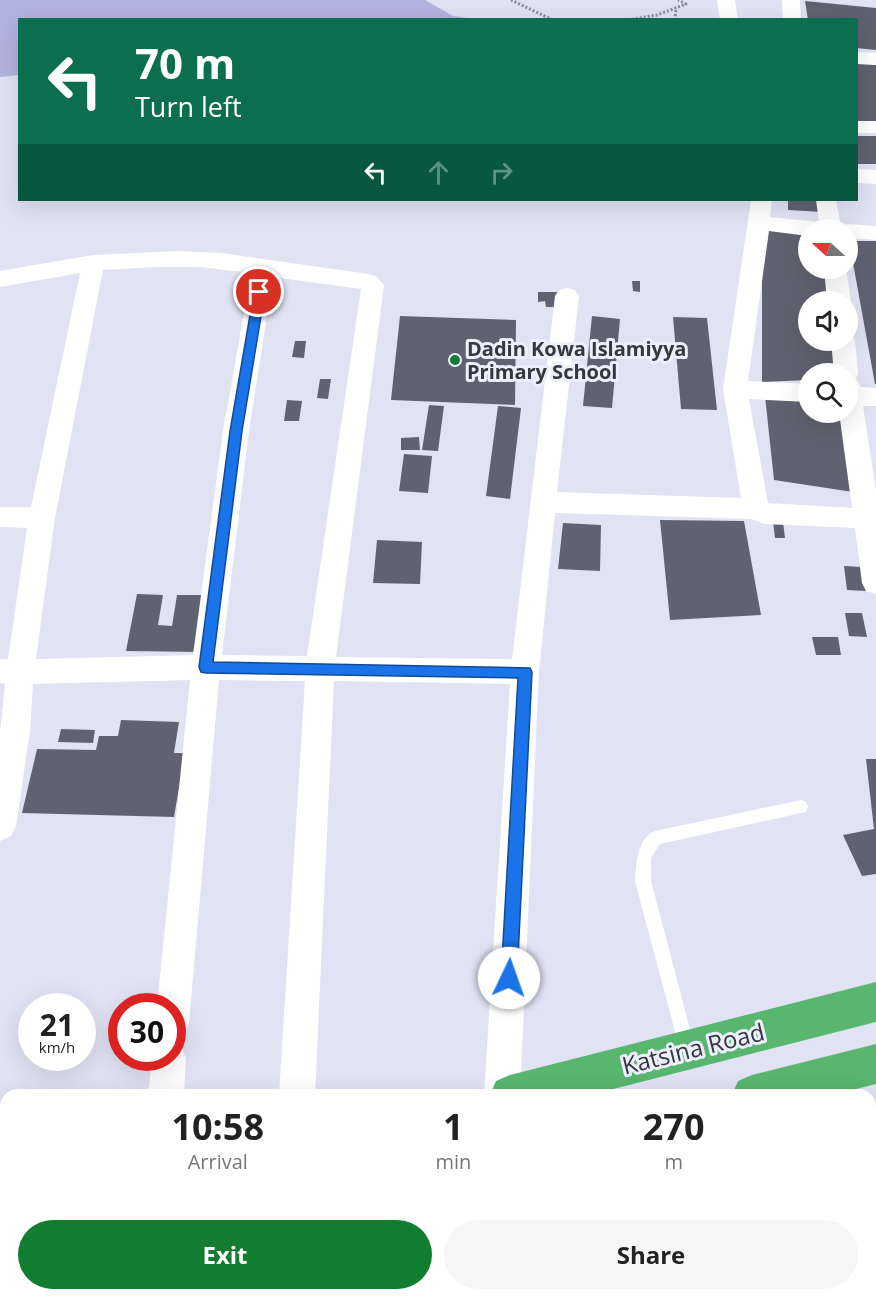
<!DOCTYPE html>
<style>
body{margin:0;font-family:"Open Sans",sans-serif;background:#f6f6f6;color:#222;height:100vh;display:flex;flex-direction:column;font-size:22px;white-space:nowrap}
*{box-sizing:border-box;margin:0}
p{font-size:20px;color:#767676}
.icon{flex:none;width:33px;height:33px;fill:none;stroke:currentColor;stroke-width:2;stroke-linecap:round;stroke-linejoin:round}
.map{position:relative;flex:1;overflow:hidden}
.drawer{position:absolute;left:0px;top:1089px;width:876px;height:212px;display:flex;flex-direction:column;background:#fff;border-radius:18px 18px 0 0;box-shadow:0 6px 24px #0002}
.drawer>*{flex:none}
.hud{position:absolute;left:18px;top:18px;width:840px;height:183px;border-radius:0px;box-shadow:0 6px 24px #0002;background:#0b6e4f;color:#fff;overflow:hidden}
.needle{width:39px;rotate:291deg}
.tools{position:absolute;left:798px;top:219px;display:grid;gap:12px}
.tools a{display:grid;place-items:center;width:60px;height:60px;border-radius:50%;background:#fff;box-shadow:0 6px 24px #0002;font-size:30px}
.speed{position:absolute;left:18px;top:993px;display:flex;gap:12px;font-size:30px;font-weight:700;text-align:center}
.speed>*{display:grid;place-content:center;width:78px;height:78px;border-radius:50%;background:#fff;box-shadow:0 6px 24px #0002;line-height:1}
.speed small{font-size:15px;font-weight:400}
.speed .limit{border:9px solid #d22;background:#fff;color:#111}
.pin{position:absolute;display:grid;place-items:center;width:51px;height:51px;color:#fff;margin:-26px;border:3px solid #fff;border-radius:50%;box-shadow:0 2px 6px #0007}
.me{position:absolute;width:66px;margin:-33px;rotate:3deg;stroke-linejoin:round;filter:drop-shadow(0 0 4px #0008)}
.turn{display:flex;align-items:center;gap:21px;height:126px;padding:0 18px;font-size:27px}
.turn .icon{width:78px;height:78px;stroke-width:2.5}
.turn b{display:block;font-size:42px;line-height:51px}
.lanes{display:flex;align-items:center;height:57px;padding:0 18px;background:#0003;justify-content:center;gap:30px;direction:ltr}
.lanes .off{opacity:.35}
.eta{display:flex;justify-content:space-evenly;align-items:center;height:102px;text-align:center}
.eta b{font-size:36px;font-weight:700;line-height:42px}
.action{display:flex;gap:12px;margin-top:auto;padding:12px 18px}
.action a{flex:1;height:69px;border-radius:36px;background:#127c30;color:#fff;font-size:24px;font-weight:700;line-height:69px;text-align:center}
.action a+a{background:#f6f6f6;color:#222}
.map>svg:first-child{display:block}
</style>
<div class="map">
<svg width="876" height="1300" viewBox="0 0 876 1300">
<rect width="100%" height="100%" fill="#e1e2f4"/>
<path fill="#b2b4e0" d="M0 0H425L453 16 474 19 20 20 19 75 0 77Z"/>
<path fill="#616271" d="M805 1 876 8V50L856 48V20H808Z
M856 63 876 65V123L856 121Z
M856 136H876V164H856Z
M788 200H821L823 212 788 210Z
M762 227 808 234V268H829L833 302H808V340H837L840 374H808V380L762 382Z
M849 241H876V384H875Z
M632 281H640V292L633 291Z
M538 292H560L562 307H546L545 301 538 302Z
M400 316 516 320 515 405 391 400Z
M592 316 620 319 612 408 583 406Z
M673 317 707 318 717 410 681 409Z
M295 341H306L304 358 292 357Z
M320 379H331L328 399 317 398Z
M765 396 808 397V412H842L853 492 774 480Z
M287 400 302 401 299 421H284Z
M429 405 444 406 438 451 422 450Z
M498 406 521 408 510 499 486 496Z
M419 437 420 450H401V438Z
M404 454 432 456 428 493 399 491Z
M660 520 744 521 761 615 670 620Z
M773 522H783L785 538H775Z
M563 523 601 525 600 571 558 569Z
M377 540 422 542 420 584 373 583Z
M844 566 862 567 866 591 847 590Z
M137 594 163 595 158 625 172 626 177 595H208L200 652 126 651Z
M845 613H862L867 637 849 636Z
M812 637H838L841 655H816Z
M121 720 179 722 174 753H185L174 817 22 813 37 749 96 750 99 736H118Z
M61 729 95 730 93 743 58 742Z
M866 759H876V874L862 876 843 835 874 829Z
M693 1294H743L744 1300H693Z"/>
<g fill="none" stroke-linecap="round" stroke-linejoin="round">
<path stroke="#8a8b97" stroke-width="3" stroke-dasharray="2 2" stroke-linecap="butt" d="M511 0 553 20
M628 20 657 15 686 4 678 0
M675 20 676 8"/>
<path fill="#fff" fill-rule="evenodd" d="M801 800 806 802 808 807 806 812 660 844 651 858V881L695 1048 693 1054 687 1056 681 1054 635 881C636 865 637 838 655 831Z"/>
<path fill="#fff" fill-rule="evenodd" d="M717 0H735L738 20H720Z
M782 0H800L801 20H783Z
M856 52 876 53V65L856 64Z
M856 121H876V133H856Z
M856 169 876 170V184L856 183Z
M751 200H772L770 217 819 222 816 200H836L841 226 848 224 876 226V240L848 238V230H808V236L769 231 748 381 808 384V402L749 399 768 503 852 508 839 412H848V374H834L831 340H848V333L851 334 855 340 858 374 856 378 861 387 876 388V406H863L876 491V594L866 591 862 583 855 528 764 524 751 519 555 513 539 672 520 1095H484L510 684 334 681 315 1095H279L305 681 219 680 189 1023 184 1035 172 1040V1006H157L190 680 33 684 30 731 16 826 11 836 0 841V732L5 684 0 683V659H8L27 528 0 527V507H31L80 273 0 287V271L93 255 178 251 221 253 369 274 377 277 384 285 336 657 512 659 555 296 559 290 567 288 575 290 579 296 557 492 741 498 723 389ZM157 267H200L251 273 223 431 193 655 36 659 55 518 103 270ZM273 277 361 289 307 656 222 655 249 431Z
M824 268H846L851 302 848 307V302H827Z
M172 1042 181 1046 186 1058 184 1095H148L152 1058H172Z
M870 1178 876 1180V1244L870 1241Z
M259 1294H297L298 1300H260Z
M548 1294H586L587 1300H549Z
M739 1294H777V1300H739Z"/>
<path fill="#58b66e" fill-rule="evenodd" d="M876 982V1022L590 1095H490L496 1081 510 1075Z
M876 1044V1084L833 1095H732L738 1081 752 1075Z
M6 1247V1291L0 1293V1249Z
M88 1294H143L141 1300H86Z"/>
</g>
<path fill="#1a73e8" stroke="#114b97" stroke-width="1.5" d="M259 288 265 292 242 431 213 662 530 668 532 672 517 978 514 983 509 986 503 983 501 978 518 678 206 673 201 672 199 667 230 431 254 292Z"/>
<circle fill="#127c30" stroke="#eeeffe" stroke-width="2" cx="455" cy="360" r="6"/>
<g text-anchor="middle" dominant-baseline="central" stroke-width="6" stroke-linejoin="round" paint-order="stroke">
<g font-size="20" font-weight="bold" fill="#37373e" stroke="#eeeffe" text-anchor="start">
<text x="467" y="348">Dadin Kowa Islamiyya<tspan x="467" dy="23">Primary School</tspan></text>
</g>
<g font-size="24" fill="#37373e" stroke="#eeeffe">
<text transform="translate(693 1048) rotate(-14)">Katsina Road</text>
</g>
</g>
</svg>
<div class="tools">
<a><svg class="needle" viewBox="-14 -14 28 28"><path d="M0-13l5 13h-10z" fill="#e53935"/><path d="M0 13l5-13h-10z" fill="#767676"/></svg></a>
<a><svg class="icon" aria-label="sound" viewBox="0 0 24 24"><path d="M4 9h4l5-4v14l-5-4H4zM17 9q2 3 0 6"/></svg></a>
<a><svg class="icon" aria-label="search" viewBox="0 0 24 24"><circle cx="10" cy="10" r="6"/><path d="M15 15l6 6"/></svg></a>
</div>
<div class="speed"><div>21<small>km/h</small></div><div class="limit">30</div></div>
<div class="pin" style="left:259px;top:292px;background:#d93025"><svg class="icon" aria-label="arrive" viewBox="0 0 24 24"><path d="M6 21V4h12l-3 4 3 4H6"/></svg></div>
<svg class="me" style="left:509px;top:978px" viewBox="-20 -20 40 40"><circle r="19" fill="#fff"/><path d="M0-13L10 11 0 6-10 11z" fill="#1a73e8"/></svg>
<div class="hud">
<div class="turn"><svg class="icon" aria-label="left" viewBox="0 0 24 24"><path d="M17 20v-9H6M10 6l-5 5 5 5"/></svg><div><b>70 m</b>Turn left</div></div>
<div class="lanes"><svg class="icon" aria-label="left" viewBox="0 0 24 24"><path d="M17 20v-9H6M10 6l-5 5 5 5"/></svg><svg class="icon off" aria-label="ahead" viewBox="0 0 24 24"><path d="M12 20V5M6 11l6-6 6 6"/></svg><svg class="icon off" aria-label="right" viewBox="0 0 24 24"><path d="M7 20v-9h11M14 6l5 5-5 5"/></svg></div>
</div>
<section class="drawer">
<div class="eta">
<div><b>10:58</b><p>Arrival</p></div>
<div><b>1</b><p>min</p></div>
<div><b>270</b><p>m</p></div>
</div>
<div class="action"><a>Exit</a><a>Share</a></div>
</section>
</div>
